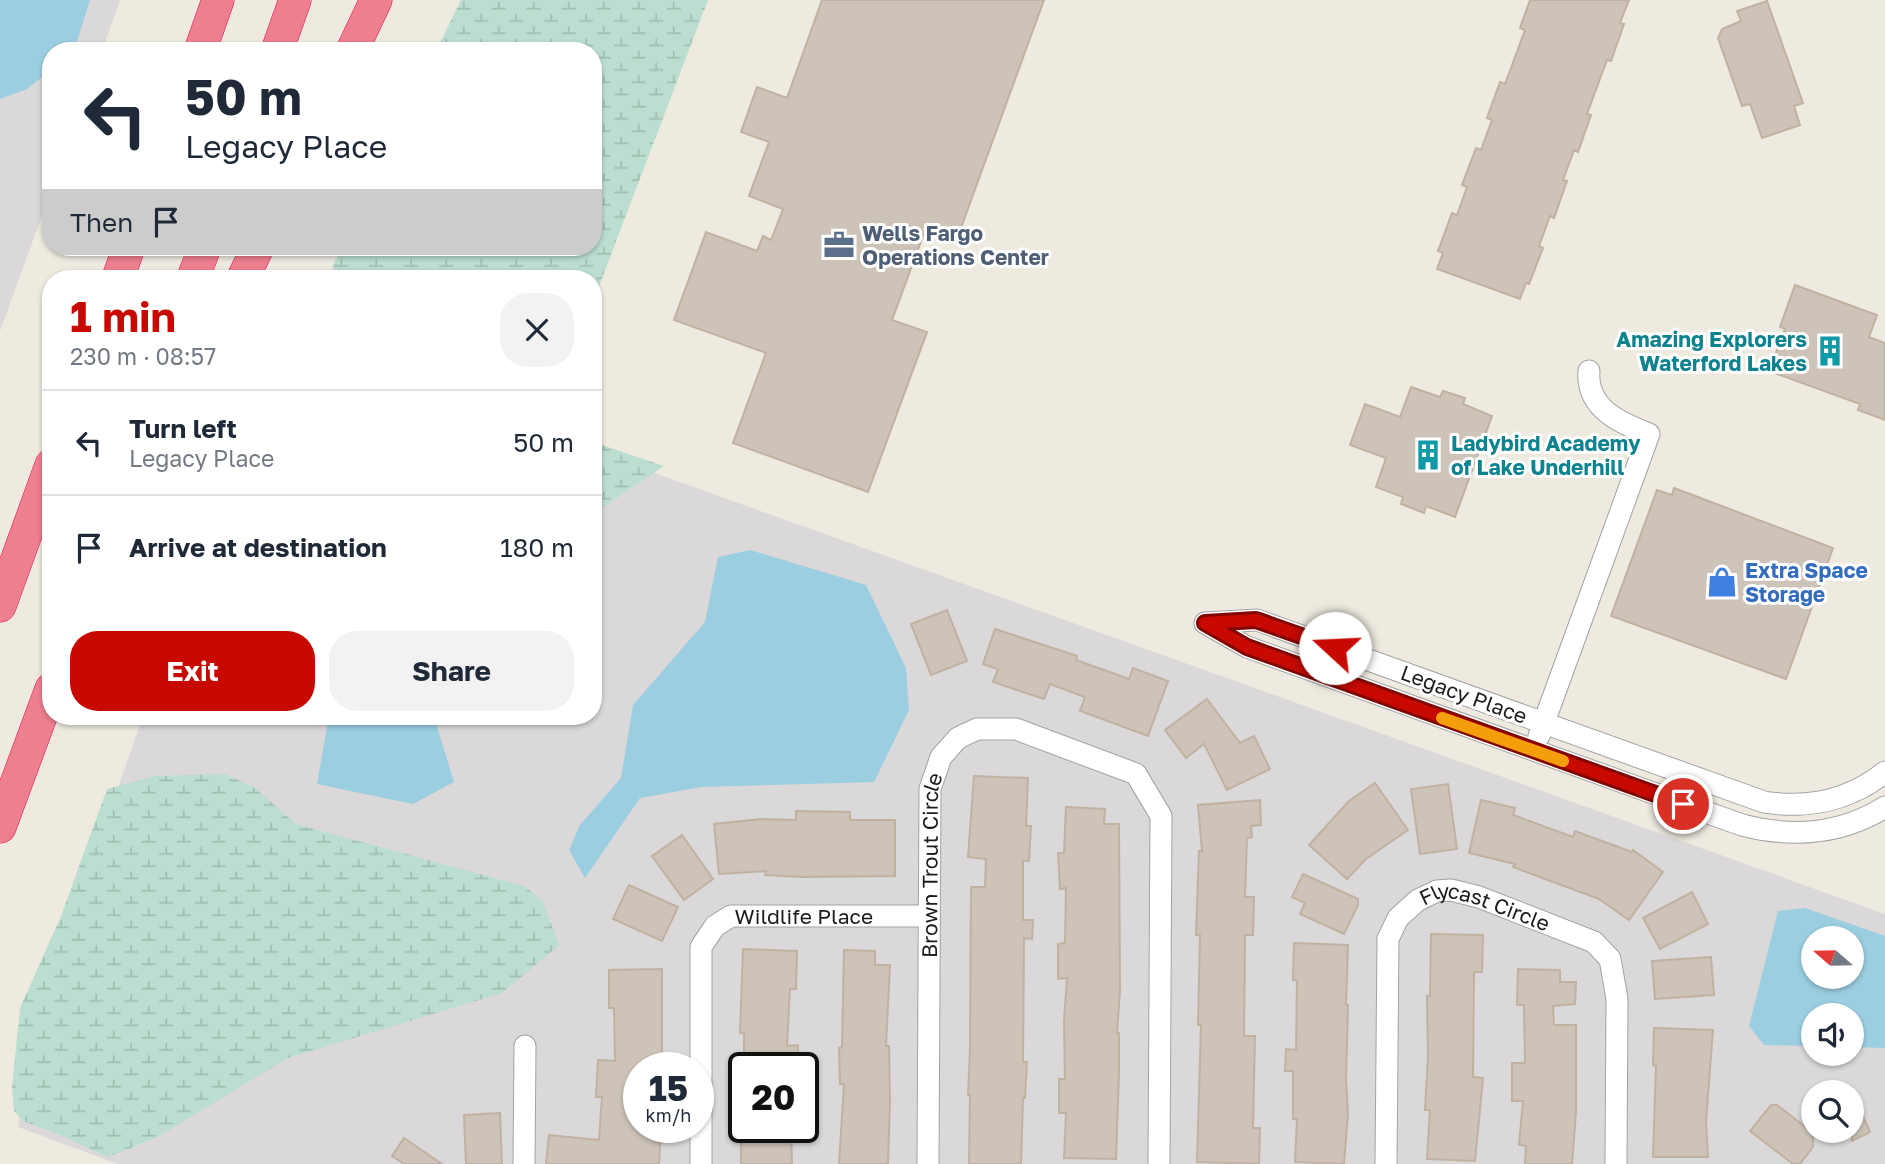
<!DOCTYPE html>
<meta charset="utf-8">
<style>
body{margin:0;font-family:"Golos Text",sans-serif;background:#f2f2f3;color:#1f2937;height:100vh;display:flex;flex-direction:column;font-size:26px;white-space:nowrap}
*{box-sizing:border-box;margin:0}
p{font-size:23px;color:#747a83}
.icon{flex:none;width:38px;height:38px;fill:none;stroke:currentColor;stroke-width:2;stroke-linecap:round;stroke-linejoin:round}
.map{position:relative;flex:1;overflow:hidden}
.side{position:absolute;left:42px;top:270px;width:560px;height:455px;display:flex;flex-direction:column;background:#fff;border-radius:28px;box-shadow:0 2px 5px #0004}
.side>*{flex:none}
.top-card{position:absolute;left:42px;top:42px;width:560px;height:214px;border-radius:28px;box-shadow:0 2px 5px #0004;background:#fff;color:#1f2937;overflow:hidden}
.needle{width:46px;rotate:290deg}
.buttons{position:absolute;left:1801px;top:926px;display:grid;gap:14px}
.buttons a{display:grid;place-items:center;width:63px;height:63px;border-radius:50%;background:#fff;box-shadow:0 2px 5px #0004;font-size:35px}
.speed{position:absolute;left:623px;top:1052px;display:flex;gap:14px;font-size:35px;font-weight:700;text-align:center}
.speed>*{display:grid;place-content:center;width:91px;height:91px;border-radius:50%;background:#fff;box-shadow:0 2px 5px #0004;line-height:1}
.speed small{font-size:18px;font-weight:400}
.speed .limit{border:4px solid #111;border-radius:10px;background:#fff;color:#111}
.pin{position:absolute;display:grid;place-items:center;width:60px;height:60px;color:#fff;margin:-30px;border:4px solid #fff;border-radius:50%;box-shadow:0 2px 7px #0007}
.me{position:absolute;width:77px;margin:-38px;rotate:290deg;stroke-linejoin:round;filter:drop-shadow(0 0 5px #0008)}
.turn{display:flex;align-items:center;gap:24px;height:147px;padding:0 28px;font-size:32px}
.turn .icon{width:91px;height:91px;stroke-width:2.5}
.turn b{display:block;font-size:49px;line-height:60px}
.then{display:flex;align-items:center;height:66px;padding:0 28px;background:#0003;gap:14px;font-size:26px}
.round{display:grid;place-items:center;flex:none;width:74px;height:74px;border-radius:28px;background:#f2f2f3}
.overview{display:flex;align-items:center;justify-content:space-between;height:119px;padding:0 28px}
h1{font-size:42px;font-weight:700;line-height:52px;color:#c70900}
.cta{display:flex;gap:14px;margin-top:auto;padding:14px 28px}
.cta a{flex:1;height:80px;border-radius:28px;background:#c70900;color:#fff;font-size:28px;font-weight:700;line-height:80px;text-align:center}
.cta a+a{background:#f2f2f3;color:#1f2937}
ul{padding:0;list-style:none}
li{display:flex;align-items:center;gap:21px;height:105px;padding:0 28px;border-top:2px solid #e0e1e3}
li div{flex:1}
li b{display:block;font-size:26px}
li em{font-style:normal}
.map>svg:first-child{display:block}
</style>
<div class="map">
<svg width="1885" height="1164" viewBox="0 0 1885 1164">
<defs>
<pattern id="wetland-marsh" width="20" height="14" patternUnits="userSpaceOnUse" patternTransform="scale(1.75)"><rect width="20" height="14" fill="#bbded0"/><path d="M1 5h8M5 5V1M11 12h8M15 12V8" fill="none" stroke="#a0beb2"/></pattern>
</defs>
<rect width="100%" height="100%" fill="#eeeae0"/>
<path fill="#dad8d8" fill-rule="evenodd" d="M0 0H120L102 51H51V191L0 331Z
M593 451 1885 914V1164H118L18 1127 27 1047 143 716H593ZM1813 938H1852V976H1813ZM1813 1015H1852V1054H1813ZM639 1068H698V1127H639ZM744 1068H803V1127H744ZM1813 1092H1852V1130H1813Z"/>
<path fill="url(#wetland-marsh)" d="M461 0H708L593 302V278H341L332 267 342 247H593V51H436Z
M593 441V442L664 466 593 514Z
M225 774 255 788 296 824 524 886 542 900 559 945 502 993 288 1058 156 1138 108 1157 63 1136 23 1121 14 1111 12 1087 20 1008 61 916 107 789 155 776Z"/>
<path fill="#9bcee1" fill-rule="evenodd" d="M0 0H90L74 51H51V70L27 89 0 99Z
M750 550 866 585 906 668 909 710 874 782 701 787 640 798 585 878 569 850 580 825 621 778 633 705 705 622 718 557Z
M329 716H441L437 727 454 782 413 804 317 784Z
M1805 908 1885 936V1048L1852 1047V1015H1813V1046L1764 1045 1749 1026 1778 911ZM1852 938V976H1813V938Z"/>
<path fill="#cec3b9" stroke="#c1b1a1" stroke-width="2" d="M822 0H1044L958 236 927 225 892 320 927 332 868 492 733 443 766 353 674 320 706 232 757 251 763 236 771 240 783 209 749 196 769 142 741 132 757 87 787 98Z
M1530 0H1629L1620 23 1624 24 1611 61 1607 60 1587 114 1591 115 1578 152 1574 150 1563 180 1567 181 1554 218 1550 216 1539 246 1543 248 1529 284 1526 283 1520 299 1437 269 1443 253 1438 251 1452 213 1457 215 1467 187 1462 185 1476 148 1481 150 1492 120 1487 118 1500 82 1505 84 1525 30 1520 28Z
M1767 1 1803 103 1794 106 1800 125 1762 138 1750 104 1742 106 1718 38 1722 29 1741 21 1737 11Z
M1795 285 1877 315 1869 337 1885 343V420L1858 410 1860 404 1769 371 1785 329 1780 327Z
M1411 387 1440 397 1443 391 1465 398 1463 404 1492 416 1455 517 1426 506 1424 513 1401 504 1403 497 1376 487 1386 458 1350 445 1365 404 1400 417Z
M1674 488 1833 548 1786 679 1611 616 1657 490 1672 495Z
M947 610 967 661 931 675 911 624Z
M995 629 1077 656 1076 660 1129 679 1133 668 1168 681 1148 736 1080 711 1085 697 1050 684 1044 699 993 682 998 669 983 664Z
M1207 699 1240 743 1254 736 1270 769 1227 790 1204 744 1186 758 1165 730Z
M974 776 1028 778 1026 826H1031L1029 861H1023V920H1033L1032 939 1024 938 1023 1062H1027L1025 1098H1023L1021 1164H969L970 1095H968L970 1049 971 887H985L986 859 968 857Z
M1375 783 1408 830 1366 859 1347 879 1309 845 1349 801Z
M1448 784 1457 849 1420 854 1411 789Z
M1260 800 1261 825 1251 826 1252 837 1247 838 1245 897H1254L1253 935H1245L1244 1036H1255L1253 1128H1260L1259 1164 1197 1162 1201 1025H1198L1200 935H1196L1199 851H1202L1198 805Z
M1481 800 1515 808 1513 815 1573 837 1575 831 1632 852 1633 850 1663 872 1629 920 1599 899 1513 867 1515 864 1469 853Z
M1066 807 1105 809 1104 824H1119L1120 990 1117 1033H1119V1073L1116 1159 1064 1158 1066 1113H1059V1079H1065L1064 1022 1067 978 1058 979V944L1065 943 1066 888 1060 889 1058 853H1064Z
M796 811 850 812V820H895V876L802 877 765 875 766 871 719 874 714 824 762 819 796 820Z
M682 835 713 879 684 900 652 856Z
M1303 874 1358 899V905L1344 934 1300 914 1305 903 1292 897Z
M629 885 678 907 662 941 613 919Z
M1692 892 1708 924 1660 949 1643 918Z
M1431 934 1483 935 1482 972H1474L1473 1077 1483 1078 1475 1161 1427 1159 1430 1110H1425L1428 1056 1427 996H1430Z
M1294 943 1348 945 1346 1005H1348L1346 1080 1348 1113 1344 1164 1295 1162 1297 1119H1293V1071H1285L1286 1049 1296 1050 1297 981 1293 980Z
M743 949 797 951 796 989H790L787 1046 798 1045V1068H744V1033H740Z
M844 950 875 951V965H890L886 1046H889L890 1102 888 1164H839L844 1084H840L839 1048 842 1047Z
M1711 957 1714 995 1655 999 1652 961Z
M662 969V1068H639V1127H661L659 1164H546L549 1135 599 1140 602 1097H596L598 1060 615 1061 614 1008H609V970Z
M1518 969 1560 970V982H1576L1575 1004 1553 1006 1554 1025H1576V1112L1572 1164H1525L1526 1146 1519 1145 1523 1101H1512V1063H1525L1524 1005H1517Z
M1654 1028 1713 1030 1706 1121 1708 1157H1653L1656 1066 1653 1065Z
M1852 1092 1870 1132 1852 1141Z
M1771 1105H1777L1813 1133V1147L1800 1164H1793L1750 1131Z
M500 1113 502 1164H466L464 1115Z
M741 1127H791L792 1164H741Z
M404 1138 442 1164H404L392 1156Z"/>
<g fill="none" stroke-linecap="round" stroke-linejoin="round">
<g stroke="#a3a3a3" stroke-width="23">
<g id="minor">
<path d="M1539 736 1649 434C1621 423 1586 409 1589 371"/>
<path d="M1885 772C1850 800 1808 809 1764 802L1257 620 1205 623 1247 647 1742 825C1793 838 1840 835 1885 807"/>
<path d="M524 1164 525 1046"/>
<path id="s1" d="M701 1164V947L715 926 731 916H929"/>
<path id="s2" d="M928 1164 930 789 941 757 958 738 977 729H1016L1136 774 1161 816 1159 1164"/>
<path id="s3" d="M1386 1164 1388 939 1398 918 1418 900 1437 891 1451 890 1479 897 1594 942 1610 959 1617 999 1616 1164"/>
</g>
</g>
<g stroke="#e61352" stroke-width="33">
<path id="highway" d="M200 51 218 0
M277 51 295 0
M352 51 376 0
M118 278 129 247
M193 278 205 247
M243 278 258 247
M0 606 51 465
M0 827 51 689"/>
</g>
<use href="#minor" stroke="#fff" stroke-width="21"/>
<use href="#highway" stroke="#ee7f8f" stroke-width="32"/>
</g>
<g fill="none" stroke-linecap="round" stroke-linejoin="round">
<g stroke="#810600" stroke-width="18">
<path id="route" d="M1335 648 1256 620 1205 623 1247 647 1683 804"/>
</g>
<use href="#route" stroke="#c70900" stroke-width="12"/>
<path stroke="#f59e0b" stroke-width="12" d="M1442 718 1563 761"/>
</g>
<defs>
<g id="office-bare" transform="scale(2.415)"><path d="M-6-3h4V-5.5h4V-3h4V5H-6ZM-1-4.5V-3h2v-1.5ZM-6 0V1H6V0Z" fill="#5c6f8a" stroke="#fff" stroke-width="2.5" paint-order="stroke"/></g>
<g id="building-bare" transform="scale(2.415)"><path d="M-4-6H4V6H1V3H-1V6H-4ZM-2.5-4.3h1.7v1.8h-1.7ZM.8-4.3h1.7v1.8H.8ZM-2.5-1h1.7V.8h-1.7ZM.8-1h1.7V.8H.8Z" fill="#0f9aa8" stroke="#fff" stroke-width="2.5" paint-order="stroke"/></g>
<g id="shop-bare" transform="scale(2.415)"><path d="M-5-2.5h2.3a2.7 3.5 0 0 1 5.4 0H5L5.5 6h-11ZM-1.5-2.5h3a1.5 2.3 0 0 0-3 0Z" fill="#3f7fe0" stroke="#fff" stroke-width="2.5" paint-order="stroke"/></g>
</defs>
<g fill-rule="evenodd">
<use href="#office-bare" x="839" y="245"/>
<use href="#building-bare" x="1830" y="351"/>
<use href="#building-bare" x="1428" y="455"/>
<use href="#shop-bare" x="1722" y="582"/>
</g>
<g text-anchor="middle" dominant-baseline="central" stroke-width="6" stroke-linejoin="round" paint-order="stroke">
<g font-size="21" font-weight="bold" fill="#4e5e75" stroke="#fff" text-anchor="start">
<text x="862" y="233">Wells Fargo<tspan x="862" dy="24">Operations Center</tspan></text>
</g>
<g font-size="21" font-weight="bold" fill="#0d838f" stroke="#fff" text-anchor="end">
<text x="1807" y="339">Amazing Explorers<tspan x="1807" dy="24">Waterford Lakes</tspan></text>
<text x="1451" y="443" text-anchor="start">Ladybird Academy<tspan x="1451" dy="24">of Lake Underhill</tspan></text>
</g>
<g font-size="21" font-weight="bold" fill="#366cbe" stroke="#fff" text-anchor="start">
<text x="1745" y="570">Extra Space<tspan x="1745" dy="24">Storage</tspan></text>
</g>
<g font-size="21" fill="#1c1c1c" stroke="#fff">
<text transform="translate(1464 694) rotate(20)">Legacy Place</text>
<text stroke="none"><textPath href="#s2" startOffset="299">Brown Trout Circle</textPath></text>
<text stroke="none"><textPath href="#s3" startOffset="346">Flycast Circle</textPath></text>
<text stroke="none"><textPath href="#s1" startOffset="334">Wildlife Place</textPath></text>
</g>
</g>
</svg>
<div class="buttons">
<a><svg class="needle" viewBox="-14 -14 28 28"><path d="M0-13l5 13h-10z" fill="#e53935"/><path d="M0 13l5-13h-10z" fill="#747a83"/></svg></a>
<a><svg class="icon" aria-label="sound" viewBox="0 0 24 24"><path d="M4 9h4l5-4v14l-5-4H4zM17 9q2 3 0 6"/></svg></a>
<a><svg class="icon" aria-label="search" viewBox="0 0 24 24"><circle cx="10" cy="10" r="6"/><path d="M15 15l6 6"/></svg></a>
</div>
<div class="speed"><div>15<small>km/h</small></div><div class="limit">20</div></div>
<div class="pin" style="left:1683px;top:804px;background:#d93025"><svg class="icon" aria-label="arrive" viewBox="0 0 24 24"><path d="M6 21V4h12l-3 4 3 4H6"/></svg></div>
<svg class="me" style="left:1335px;top:648px" viewBox="-20 -20 40 40"><circle r="19" fill="#fff"/><path d="M0-13L10 11 0 6-10 11z" fill="#c70900"/></svg>
<div class="top-card">
<div class="turn"><svg class="icon" aria-label="left" viewBox="0 0 24 24"><path d="M17 20v-9H6M10 6l-5 5 5 5"/></svg><div><b>50 m</b>Legacy Place</div></div>
<div class="then">Then<svg class="icon" aria-label="arrive" viewBox="0 0 24 24"><path d="M6 21V4h12l-3 4 3 4H6"/></svg></div>
</div>
<section class="side">
<div class="overview"><div><h1>1 min</h1><p>230 m · 08:57</p></div><a class="round"><svg class="icon" aria-label="close" viewBox="0 0 24 24"><path d="M6 6l12 12M18 6L6 18"/></svg></a></div>
<ul>
<li><svg class="icon" aria-label="left" viewBox="0 0 24 24"><path d="M17 20v-9H6M10 6l-5 5 5 5"/></svg><div><b>Turn left</b><p>Legacy Place</p></div><em>50 m</em></li>
<li><svg class="icon" aria-label="arrive" viewBox="0 0 24 24"><path d="M6 21V4h12l-3 4 3 4H6"/></svg><div><b>Arrive at destination</b></div><em>180 m</em></li>
</ul>
<div class="cta"><a>Exit</a><a>Share</a></div>
</section>
</div>
